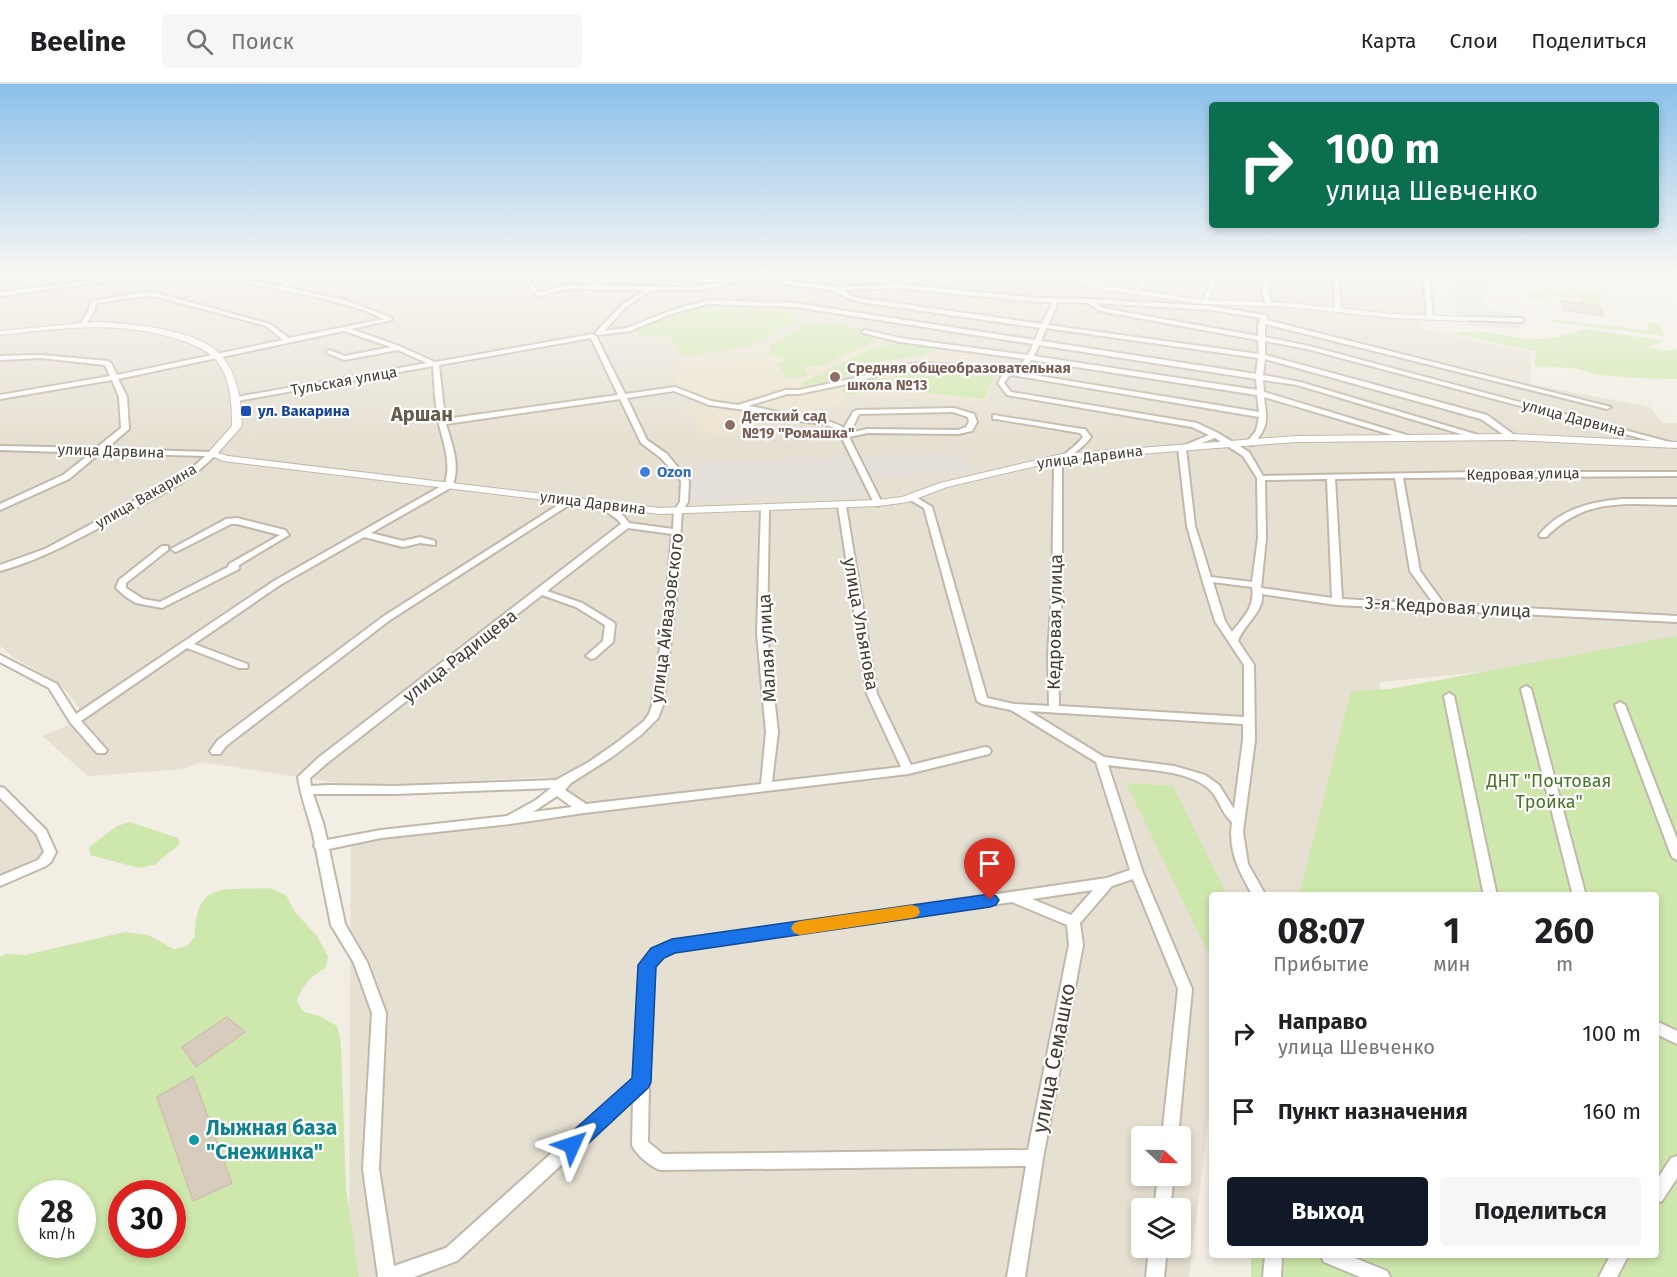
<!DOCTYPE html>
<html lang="ru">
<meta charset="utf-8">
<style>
body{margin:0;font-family:"Fira Sans",sans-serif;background:#f6f6f6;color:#202124;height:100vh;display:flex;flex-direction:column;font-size:22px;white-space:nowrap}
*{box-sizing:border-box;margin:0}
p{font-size:20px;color:#757577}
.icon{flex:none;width:33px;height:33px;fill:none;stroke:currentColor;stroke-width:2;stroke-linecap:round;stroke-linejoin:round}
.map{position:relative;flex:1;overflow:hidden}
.sheet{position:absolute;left:1209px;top:808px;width:450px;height:366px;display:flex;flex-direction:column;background:#fff;border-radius:6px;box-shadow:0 3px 9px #0003}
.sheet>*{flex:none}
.hud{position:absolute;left:1209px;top:18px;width:450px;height:126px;border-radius:6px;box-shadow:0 3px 9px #0003;background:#0b6e4f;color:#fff;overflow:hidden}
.needle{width:39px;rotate:112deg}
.controls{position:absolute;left:1131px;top:1042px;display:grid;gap:12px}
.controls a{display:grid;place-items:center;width:60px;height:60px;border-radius:6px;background:#fff;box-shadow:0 3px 9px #0003;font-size:30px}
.speed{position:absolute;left:18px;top:1096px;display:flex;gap:12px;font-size:30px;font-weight:700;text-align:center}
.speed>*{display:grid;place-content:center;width:78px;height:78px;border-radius:50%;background:#fff;box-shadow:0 3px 9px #0003;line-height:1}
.speed small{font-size:15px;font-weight:400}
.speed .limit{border:9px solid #d22;background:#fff;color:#111}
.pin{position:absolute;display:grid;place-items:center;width:51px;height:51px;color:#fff;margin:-62px -26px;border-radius:50% 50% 50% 0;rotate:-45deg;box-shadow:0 0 6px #0007}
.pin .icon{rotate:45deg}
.me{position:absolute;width:66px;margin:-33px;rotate:48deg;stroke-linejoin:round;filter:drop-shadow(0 0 4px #0008)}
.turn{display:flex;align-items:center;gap:21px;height:126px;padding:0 18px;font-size:27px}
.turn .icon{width:78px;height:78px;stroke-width:2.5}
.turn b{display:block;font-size:42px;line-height:51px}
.eta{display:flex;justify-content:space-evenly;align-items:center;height:102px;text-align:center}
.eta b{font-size:36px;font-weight:700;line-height:42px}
.action{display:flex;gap:12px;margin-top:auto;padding:12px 18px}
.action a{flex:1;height:69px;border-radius:6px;background:#111827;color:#fff;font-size:24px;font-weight:700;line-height:69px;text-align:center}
.action a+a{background:#f6f6f6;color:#202124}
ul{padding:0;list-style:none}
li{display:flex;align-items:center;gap:18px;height:78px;padding:0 18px}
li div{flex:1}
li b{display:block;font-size:22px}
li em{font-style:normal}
header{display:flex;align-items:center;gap:36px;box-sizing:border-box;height:84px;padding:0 30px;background:#fff;border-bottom:2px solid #e0e0e0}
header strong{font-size:28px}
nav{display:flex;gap:33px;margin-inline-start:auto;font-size:21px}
.search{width:420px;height:54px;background:#f6f6f6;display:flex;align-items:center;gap:15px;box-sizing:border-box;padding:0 21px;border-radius:6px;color:#757577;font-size:22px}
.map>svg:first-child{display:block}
</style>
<header>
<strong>Beeline</strong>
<div class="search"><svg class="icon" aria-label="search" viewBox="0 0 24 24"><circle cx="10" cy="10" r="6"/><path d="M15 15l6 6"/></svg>Поиск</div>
<nav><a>Карта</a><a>Слои</a><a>Поделиться</a></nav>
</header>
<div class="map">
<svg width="1677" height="1193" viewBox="0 0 1677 1193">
<rect width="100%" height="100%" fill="#f2eee4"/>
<path fill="#e6e0d2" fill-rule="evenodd" d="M0 191H1419L1425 224 1420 244 1531 268V300L1650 323 1662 339H1677V569L1380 598 1360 811 1212 812V1008L1189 1193H349L351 750 591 728 545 693 394 701 338 699 201 678 185 685 88 692 42 652 87 633 60 600 14 574 0 562ZM815 256 979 270 970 285 998 289 988 309 973 318 908 313H846L840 321 777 327 690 273ZM763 330 760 349 696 348 700 333ZM1142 1053H1180V1092H1142ZM1142 1125H1180V1164H1142Z
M0 703 59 768 0 795Z"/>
<path fill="#e4dfd9" d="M965 369 971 389 867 394 864 411 687 419 691 379Z"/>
<path fill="#ece3ce" d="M815 256 979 270 971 284 998 289 988 309 987 317 973 318 908 313H847L841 321 810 323V326L777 327 774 324 717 319 683 307 674 297V284L690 273Z
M713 321 766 327 760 349 696 348 699 333 684 330 682 324Z"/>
<path fill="#cee7ac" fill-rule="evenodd" d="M1544 203 1619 213 1620 214 1599 212 1602 218H1599L1602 221 1581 218 1580 216H1583L1579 215 1577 209 1572 208 1573 214 1556 212 1546 214 1544 217 1530 215 1527 208H1540Z
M680 218 720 225 731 224 737 220 753 221 759 226 792 227 788 234 803 237 771 248C762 266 701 269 681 272L670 253 639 251 633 245 656 234Z
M1552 235 1643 246 1649 245 1646 238 1659 239 1663 252 1552 238Z
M811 238C828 240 865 241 877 253L874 258 820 282H803L809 292 786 294 777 279 786 277 771 270 769 262Z
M1585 245 1662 256 1663 258 1647 263 1666 267 1677 265V295L1635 294 1600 291 1573 284 1538 283 1534 279 1537 268 1454 250C1480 243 1504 253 1529 255 1550 256 1566 251 1585 245Z
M913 254 936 257 945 263 923 272 880 277 877 281 880 285C854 289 829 299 802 302L800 300 866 267Z
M903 278 996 288 984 315 887 304Z
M877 293 884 294C875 308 861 309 846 311L842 307Z
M1677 552V1193H1251V1172H1656V812L1299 811 1351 607 1390 605Z
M1126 699 1173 702 1227 811 1212 812V877Z
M130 738 178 754 180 760 154 781 139 784 90 771 89 763 117 742Z
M269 804 286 811 295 828 317 852 328 872 326 884C311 892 303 900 297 917L304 928 320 932 337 942 341 958 346 1104 359 1193H0V873L6 870 25 871 125 848 148 851 174 865 187 862 195 853C195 795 225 807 269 804ZM32 1110H82V1161H32ZM122 1110H172V1161H122Z"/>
<path fill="#e3e0dd" d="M1451 191 1487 193 1490 202 1482 203 1485 223 1499 228 1523 231 1525 240 1516 245 1463 241 1456 229Z"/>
<path fill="#d7ccbd" stroke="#cfc1ad" stroke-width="1.5" d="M1561 217 1599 221 1604 232 1564 226Z
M227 933 245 948 196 983 182 963Z
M193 992 232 1099 193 1117 157 1013Z"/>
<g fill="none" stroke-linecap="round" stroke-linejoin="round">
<g stroke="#c1b8aa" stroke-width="4">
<path id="minor" d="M136 191H151L0 212V208Z
M207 191H218L278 202 301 191H308L285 203 348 217 392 234V236L351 245 399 262 435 278 593 250 596 252 625 310 675 303 711 317 738 321 786 306H799L855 294 900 281 921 279 967 281 1014 288 1025 275 900 258 863 249V247L865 246 900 254 1028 271 1033 260 795 223 708 220 671 230 630 247 598 251 596 250V248L622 221 644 206 564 205 538 213 523 194 529 191H537L529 195 540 209 564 201H593L576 191H583L600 201 676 203 699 202 720 198 632 193 629 191 728 194 742 197 739 199 728 198 719 202 699 206H651L626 223 604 247 627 244 667 228 708 216 795 219 1035 256 1040 244 860 218 847 214 835 207 780 199 779 198 782 196 837 203 899 200 1039 214 1089 215 1211 222 1265 231 1268 233 1267 236 1611 323 1607 325 1265 240V253L1309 262 1677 360 1670 362 1307 265 1265 257V271L1487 331 1517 353 1510 355 1481 335 1265 275 1263 291 1300 298 1485 353 1478 355 1297 301 1263 296 1264 308 1413 353 1406 355 1264 313C1267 337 1269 341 1253 361H1250L1246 359 1256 347 1259 333 1012 291 1009 292 1004 299 1011 308 1197 339 1218 349 1249 368 1263 392 1477 388H1677V392L1403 394 1420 487 1444 520 1677 532V538L1337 521 1262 510C1264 528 1244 540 1238 557L1254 581 1255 656 1243 748 1248 780 1266 812H1253C1239 787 1228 768 1232 738 1221 729 1219 713 1208 704 1184 684 1138 686 1108 681L1143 789 1192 905 1178 1053H1162L1178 905 1133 795 1112 802 1080 839 1083 861 1043 1074 1025 1193H1007L1026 1082 660 1086C650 1082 636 1071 632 1061L633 1015 457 1177 414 1193H378L363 1085 372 929 354 879 331 841 316 765 314 762 315 760C311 737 301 716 298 693L318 674 621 440 618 436 599 422V418C610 418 623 430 629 439L673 445 674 427 680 418 681 397 661 374 641 359 620 315 446 340C452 361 461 381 452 403L371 449 403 457 420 453 435 457V461L420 459 403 463 364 453 280 501 194 560 247 580 248 582 247 584H239L187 564 81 637 107 666 105 669H97L70 638 49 604 0 578V571L57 600 76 630 274 497 445 400C452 376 442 357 438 335 435 317 434 300 433 282L237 317 233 315 237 313 427 279 398 266 344 276 327 269V267L329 266 345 272 391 263 344 247 118 295 127 313 129 345 106 365 212 368 216 370C191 398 155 413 123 431 83 452 44 475 0 487V481L45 465 188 388 205 372 100 369 69 395 0 426V420L63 391 91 369 0 366V362L96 364 121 344 119 313 112 296 0 315V311L110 292 105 281 41 274 0 276V272L41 271 108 277 111 279 117 291 283 256 266 242 158 213 147 212 96 219 94 228 86 240 81 239 88 228 91 217 147 208 160 210 270 240 289 254 384 235 366 227 323 214ZM899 204 1039 218H1053L1042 240 860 214 851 212 843 206ZM1058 218 1088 219 1100 227 1258 256 1259 270 1048 241ZM1096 219 1211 226 1261 234 1258 242V252L1102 224ZM1046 244 1258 274 1256 290 1041 257ZM591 254 618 311 445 335 439 281ZM1039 261 1256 295 1257 306 1034 272ZM1031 276 1257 311 1259 328 1021 289ZM921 283 967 285 1003 290 998 299 1007 311 1192 343 1209 351 1178 364 1187 442 1202 495 1215 537 1244 581V633L1059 622 1058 571 1062 508V383C1069 370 1083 365 1091 353L1085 345H1082L993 331V335H996L1080 349 1083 353C1074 365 1061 370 1054 383L1052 508 1048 571 1049 622 1014 620 987 614 932 423 914 412H911L907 414 924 424 977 617 982 620 1011 626 1096 678 1130 786 1107 794 672 857 653 865 640 881 634 995 446 1164 394 1182 379 1085 386 929 367 878 345 840 329 765 381 754 510 740 584 729 908 690 989 670 991 667 989 664 985 663 911 681 877 610 846 422 842 419 838 422 867 610 901 683 772 698 778 648 767 550 769 425 765 422 761 425 757 550 766 648 761 700 586 720 565 706 571 699 612 673 641 651 658 634 663 621 676 514 682 427 688 418 689 397 667 370 647 356 627 314 674 307 709 321 768 329 798 337 825 340 838 346 874 419 878 422 882 419 849 353 867 349 958 350 972 347 977 338 974 330 954 324 857 326 853 328 844 344C830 335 816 336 799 333 782 330 766 324 748 322L787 310H799L856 298 901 285ZM953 328 968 333 969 338 966 343 958 346 867 345 850 349 859 330ZM1215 354 1243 372 1257 394 1258 454 1252 498 1211 493 1195 442 1186 365ZM1395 394 1410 487 1434 520 1342 515 1335 395ZM1327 395 1332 514 1261 504 1266 454 1265 396ZM628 444 672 450 664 536 652 621 649 630 644 637 619 657 589 678 556 696 395 702 328 701 311 702 310 694 326 680 542 511 576 523 605 541 603 557 586 572 591 575 595 574 613 558 615 540 613 538 582 519 547 507ZM1213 498 1252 503C1255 524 1244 532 1232 548L1225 537ZM1029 627 1243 640V656L1234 725 1219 701 1205 691 1174 682 1104 673ZM551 704 536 716 507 732 381 746 327 756 323 739 313 710H395ZM557 712 572 723 533 728ZM1093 806 1071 831 1032 815ZM1012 818 1067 841 1069 861 1028 1066 663 1070 648 1058 649 998 654 883 663 873 674 867Z
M1144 191H1150L1138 210H1134L1133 209Z
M1214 191H1220L1207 218 1202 219Z
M1265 191H1271L1268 206 1272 220 1269 222 1266 220 1262 206Z
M1333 191H1339L1341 226 1338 228 1335 226Z
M1423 191H1429L1433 233 1430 235 1427 233Z
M1466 233 1521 234 1524 236 1521 238 1464 236 1463 235Z
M569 414 572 415V419L390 536 226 662 220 670H212L210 667 218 656 384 532Z
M1622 415H1677V421C1626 420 1586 413 1546 453H1540L1539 451C1560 425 1590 418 1622 415Z
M237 434 285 446 289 451 239 481V485L162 524 136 519 126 513 116 504 119 496 162 462H168V466L126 499V504L143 515 160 518 228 483 229 480 280 451 237 440H231L178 467 175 468 171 465 226 435Z
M1526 602 1531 605 1586 812H1573L1521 605Z
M1449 609 1454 612 1497 812H1484L1444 612Z
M1620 618 1625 621 1677 755V776L1673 774 1671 771 1615 621Z
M0 703 4 704 46 746 56 768 51 778 46 782 0 802V792L38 776 44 768 37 751 0 714Z
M1656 937 1677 947V960L1656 950Z
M1677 1072V1094L1662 1117 1656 1119V1097L1671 1074Z
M1158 1092H1174L1170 1125H1154Z
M1149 1164H1167L1164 1193H1146Z
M1265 1172H1282L1281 1193H1263Z
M1321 1172H1350L1387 1187 1390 1193H1360L1324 1178Z
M1610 1172H1628L1617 1193H1599Z"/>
</g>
<g stroke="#c1b8aa" stroke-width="2">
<path id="tertiary" d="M1061 191H1072L1107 202 1204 216 1289 219 1393 230 1466 233 1470 235 1466 237 1393 234 1289 223 1204 220 1106 206Z
M94 238C128 239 199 245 222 272 238 292 241 317 242 342L218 369 228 372 660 424 878 416 902 413 940 399 1062 370 1296 352 1513 350 1677 358V364L1513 356 1296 358 1062 376 947 403 908 418 878 422 660 430 223 377 207 370 232 342C232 319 231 295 216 276 207 265 190 259 177 255 119 236 59 244 0 251V247Z"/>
</g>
<use href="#minor" fill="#fff" fill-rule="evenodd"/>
<use href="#tertiary" fill="#fff" fill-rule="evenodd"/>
</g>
<linearGradient id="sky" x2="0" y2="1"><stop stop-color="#8bc0eb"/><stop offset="0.53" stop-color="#f9f7f3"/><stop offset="1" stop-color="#f9f7f3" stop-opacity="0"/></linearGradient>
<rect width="1677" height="358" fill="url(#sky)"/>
<path fill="#1a73e8" stroke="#114b97" stroke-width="1.5" d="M990 810 996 812 999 816 996 821 990 823 675 869 664 874 656 883 651 998 648 1004 579 1068 572 1071 565 1068 562 1061 565 1054 632 994 638 881 651 864 672 855Z"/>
<path fill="#f59e0b" d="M912 821 918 823 920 828 918 832 912 834 800 851 794 849 791 844 794 839 800 837Z"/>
<g fill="#8d6e63" stroke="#fff" stroke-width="2">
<circle cx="835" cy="293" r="6"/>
<circle cx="730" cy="341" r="6"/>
</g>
<rect fill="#1a4fb4" stroke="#fff" stroke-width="2" x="240" y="321" width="12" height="12" rx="3"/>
<circle fill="#3f7fe0" stroke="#fff" stroke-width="2" cx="645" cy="388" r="6"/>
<circle fill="#0f9aa8" stroke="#fff" stroke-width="2" cx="194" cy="1056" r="6"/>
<g text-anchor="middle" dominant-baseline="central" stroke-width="4.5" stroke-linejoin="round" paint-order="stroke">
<g font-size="15" font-weight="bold" fill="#785e54" stroke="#fff" text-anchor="start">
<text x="847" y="284">Средняя общеобразовательная<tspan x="847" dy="17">школа №13</tspan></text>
<text x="742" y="332">Детский сад<tspan x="742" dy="17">№19 "Ромашка"</tspan></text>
</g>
<g font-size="15" fill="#443e34" stroke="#fff">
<text transform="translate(344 297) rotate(-10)">Тульская улица</text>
<text transform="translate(1574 334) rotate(15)">улица Дарвина</text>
<text transform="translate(111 367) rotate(2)">улица Дарвина</text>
<text transform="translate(1090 373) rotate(-7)">улица Дарвина</text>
<text transform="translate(1523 390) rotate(-1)">Кедровая улица</text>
<text transform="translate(146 412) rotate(-30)">улица Вакарина</text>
<text transform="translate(593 419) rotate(7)">улица Дарвина</text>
</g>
<g font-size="15" font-weight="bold" fill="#164399" stroke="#fff" text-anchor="start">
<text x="258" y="327">ул. Вакарина</text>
</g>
<g font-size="15" font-weight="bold" fill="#366cbe" stroke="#fff" text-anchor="start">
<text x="657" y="388">Ozon</text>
</g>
<g font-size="18" fill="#443e34" stroke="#fff">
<text transform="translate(1448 523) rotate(3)">3-я Кедровая улица</text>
<text transform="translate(667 534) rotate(-83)">улица Айвазовского</text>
<text transform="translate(1055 538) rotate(-89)">Кедровая улица</text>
<text transform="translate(861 540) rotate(80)">улица Ульянова</text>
<text transform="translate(767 564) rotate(-93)">Малая улица</text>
<text transform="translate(460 572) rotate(-38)">улица Радищева</text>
</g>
<g font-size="18" fill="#477628" stroke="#fff">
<text x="1549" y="697">ДНТ "Почтовая<tspan x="1549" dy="21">Тройка"</tspan></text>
</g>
<g font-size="20" font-weight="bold" fill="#675c4b" stroke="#fff">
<text x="422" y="330">Аршан</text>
</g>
<g font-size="21" fill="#443e34" stroke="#fff">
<text transform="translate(1054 974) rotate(-79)">улица Семашко</text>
</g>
<g font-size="21" font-weight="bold" fill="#0d838f" stroke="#fff" text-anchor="start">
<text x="206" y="1044">Лыжная база<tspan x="206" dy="24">"Снежинка"</tspan></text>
</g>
</g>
</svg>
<div class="controls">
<a><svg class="needle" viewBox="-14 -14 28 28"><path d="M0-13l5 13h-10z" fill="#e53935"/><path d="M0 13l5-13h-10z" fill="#757577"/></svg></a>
<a><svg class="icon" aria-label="layers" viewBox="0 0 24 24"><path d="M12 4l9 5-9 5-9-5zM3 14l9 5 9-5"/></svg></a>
</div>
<div class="speed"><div>28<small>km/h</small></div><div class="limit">30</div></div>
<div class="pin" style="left:990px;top:816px;background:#d93025"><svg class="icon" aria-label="arrive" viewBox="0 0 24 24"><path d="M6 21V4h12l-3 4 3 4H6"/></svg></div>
<svg class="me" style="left:572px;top:1061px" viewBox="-20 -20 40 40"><path d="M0-17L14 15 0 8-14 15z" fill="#1a73e8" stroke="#fff" stroke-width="4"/></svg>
<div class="hud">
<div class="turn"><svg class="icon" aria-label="right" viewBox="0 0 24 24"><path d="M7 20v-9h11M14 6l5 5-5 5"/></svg><div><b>100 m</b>улица Шевченко</div></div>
</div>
<section class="sheet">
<div class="eta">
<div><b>08:07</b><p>Прибытие</p></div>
<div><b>1</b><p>мин</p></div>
<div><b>260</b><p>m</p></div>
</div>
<ul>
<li><svg class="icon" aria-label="right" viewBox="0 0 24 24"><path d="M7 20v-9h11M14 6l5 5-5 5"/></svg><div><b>Направо</b><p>улица Шевченко</p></div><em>100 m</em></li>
<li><svg class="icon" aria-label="arrive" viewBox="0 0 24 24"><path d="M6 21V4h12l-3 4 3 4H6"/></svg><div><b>Пункт назначения</b></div><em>160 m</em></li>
</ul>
<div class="action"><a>Выход</a><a>Поделиться</a></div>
</section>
</div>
